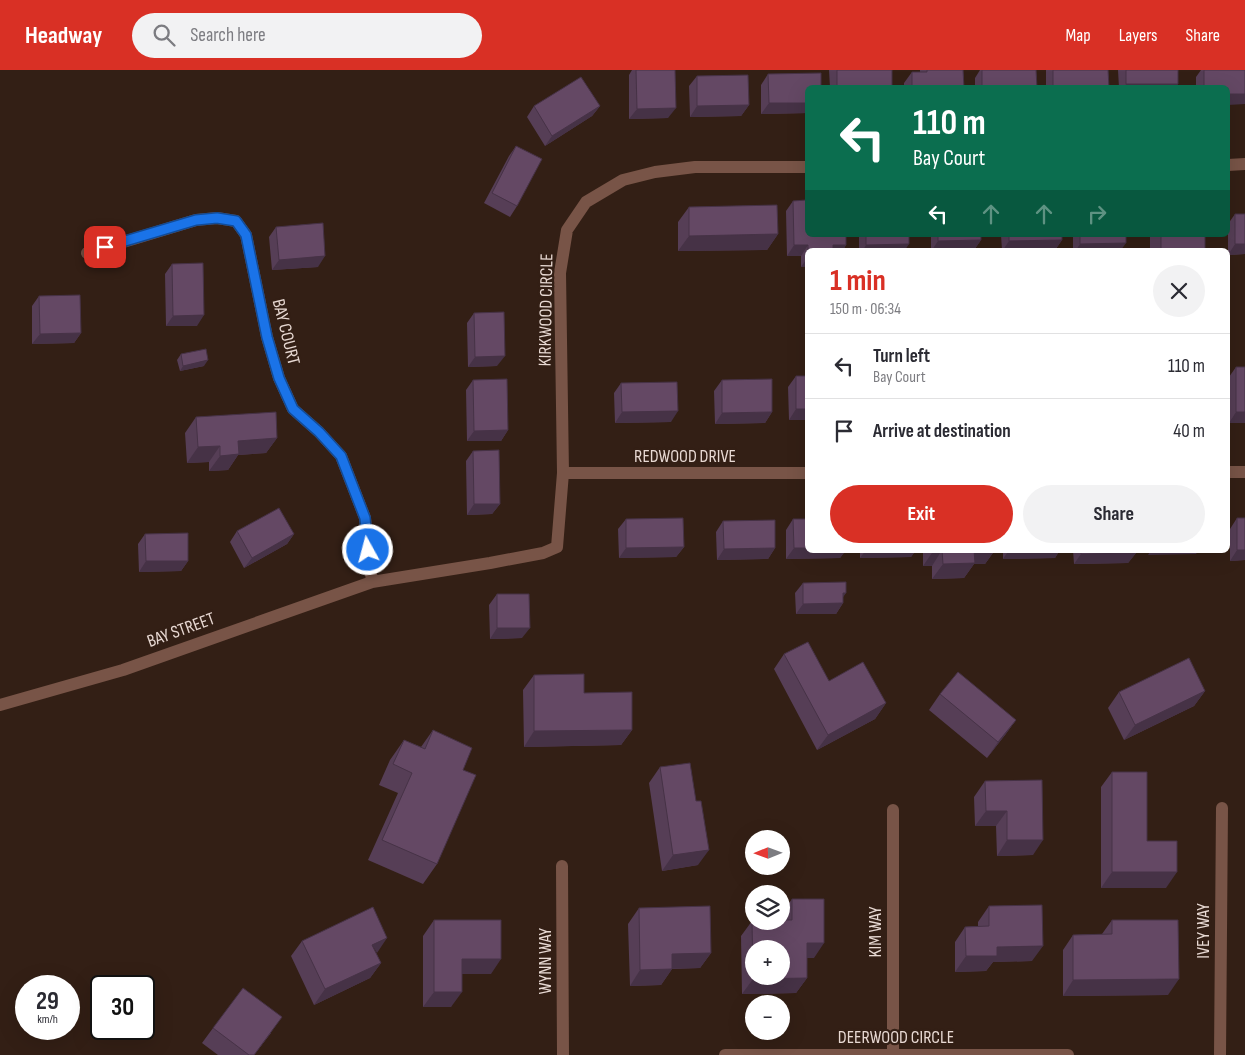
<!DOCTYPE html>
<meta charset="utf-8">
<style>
body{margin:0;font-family:"Sofia Sans Condensed",sans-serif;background:#f2f2f3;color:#2b2b33;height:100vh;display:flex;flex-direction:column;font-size:19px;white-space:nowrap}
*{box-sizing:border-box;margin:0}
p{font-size:16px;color:#7c7c81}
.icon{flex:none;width:28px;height:28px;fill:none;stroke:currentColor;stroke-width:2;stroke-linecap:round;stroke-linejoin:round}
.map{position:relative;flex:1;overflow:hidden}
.drawer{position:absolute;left:805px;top:178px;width:425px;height:305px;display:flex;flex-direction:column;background:#fff;border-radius:8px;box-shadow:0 5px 20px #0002}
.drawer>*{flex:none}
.banner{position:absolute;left:805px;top:15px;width:425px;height:152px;border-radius:8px;box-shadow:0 5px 20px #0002;background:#0b6e4f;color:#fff;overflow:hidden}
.needle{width:32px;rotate:269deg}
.fabs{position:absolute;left:745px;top:760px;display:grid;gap:10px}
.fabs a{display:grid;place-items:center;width:45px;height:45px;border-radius:50%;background:#fff;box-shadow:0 5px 20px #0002;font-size:25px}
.speed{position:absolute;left:15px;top:905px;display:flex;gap:10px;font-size:25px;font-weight:700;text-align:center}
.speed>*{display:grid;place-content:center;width:65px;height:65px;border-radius:50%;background:#fff;box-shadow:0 5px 20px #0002;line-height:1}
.speed small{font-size:12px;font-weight:400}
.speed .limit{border:2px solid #111;border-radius:8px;background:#fff;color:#111}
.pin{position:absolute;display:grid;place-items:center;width:42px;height:42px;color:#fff;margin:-21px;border-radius:10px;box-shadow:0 2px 8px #0006}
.me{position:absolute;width:55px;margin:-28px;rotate:353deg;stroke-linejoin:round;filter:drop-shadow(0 0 4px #0008)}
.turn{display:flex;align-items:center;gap:18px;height:105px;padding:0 25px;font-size:22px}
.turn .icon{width:65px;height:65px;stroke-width:2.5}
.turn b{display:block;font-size:35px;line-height:42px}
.lanes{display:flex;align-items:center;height:48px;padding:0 25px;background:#0003;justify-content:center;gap:25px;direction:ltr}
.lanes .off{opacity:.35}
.round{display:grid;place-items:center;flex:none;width:52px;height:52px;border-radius:26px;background:#f2f2f3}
.overview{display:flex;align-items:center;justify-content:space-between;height:85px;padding:0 25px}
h1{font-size:30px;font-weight:700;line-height:38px;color:#d93025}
.primary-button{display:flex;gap:10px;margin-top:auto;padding:10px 25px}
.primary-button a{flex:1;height:58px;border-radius:30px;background:#d93025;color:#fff;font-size:20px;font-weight:700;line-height:58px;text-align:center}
.primary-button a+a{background:#f2f2f3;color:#2b2b33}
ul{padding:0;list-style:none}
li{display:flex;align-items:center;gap:15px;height:65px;padding:0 25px;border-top:1px solid #e1e1e2}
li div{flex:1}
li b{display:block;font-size:19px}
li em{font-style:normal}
header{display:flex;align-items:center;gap:30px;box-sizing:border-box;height:70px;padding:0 25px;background:#d93025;color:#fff}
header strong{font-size:24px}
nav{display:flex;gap:28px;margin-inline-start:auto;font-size:18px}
.search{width:350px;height:45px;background:#f2f2f3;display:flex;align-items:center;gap:12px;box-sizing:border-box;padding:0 18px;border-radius:28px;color:#7c7c81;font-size:19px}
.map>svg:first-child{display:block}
</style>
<header>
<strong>Headway</strong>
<div class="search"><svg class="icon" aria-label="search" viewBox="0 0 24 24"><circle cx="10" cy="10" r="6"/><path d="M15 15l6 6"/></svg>Search here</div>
<nav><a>Map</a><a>Layers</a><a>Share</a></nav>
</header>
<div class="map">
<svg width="1245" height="985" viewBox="0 0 1245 985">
<rect width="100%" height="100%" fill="#331f15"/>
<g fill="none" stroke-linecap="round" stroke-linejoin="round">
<path stroke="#785447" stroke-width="12" d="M1228 95 1245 94
M87 183 196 150 217 148 236 151 246 165 267 267 279 308 293 339 319 362 341 386 365 448 372 512
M1228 402H1245
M563 403H808
M0 635 123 600 372 512 490 493 543 483 557 477 563 403 560 203 567 160 586 132 623 110 655 102 695 97H808
M562 796 563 985
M893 984V740
M725 985H1068
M1220 985 1222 738"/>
</g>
<path fill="#563e56" d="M632 0H675L668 48 629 49V5Z
M829 0H892V18H830Z
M920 0H963L964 18H904V13L912 2H920Z
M980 0H1036L1037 18H975V8Z
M1046 0H1108L1109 18H1046Z
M1118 0H1178L1176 18H1119Z
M1201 0H1245L1228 18H1196V7Z
M768 4 808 18V43L761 44V15Z
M697 6 749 35 741 46 690 47 689 16Z
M534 36H600L592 46 545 76 527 47Z
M516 76 517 136 510 147 484 133 509 86Z
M793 131 806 145 846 175 843 180H808V196L801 197V186H787L786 141Z
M689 137 778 164 767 180 678 181V152Z
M1235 144 1245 184 1228 185V154Z
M276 157 318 197 272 200 269 167Z
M859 165H909L905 180H859Z
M931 165H981V170L974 180H931Z
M1001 165H1062V170L1055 180H1002Z
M1073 165H1126L1121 180H1073Z
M1150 165H1205V180H1150Z
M172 194 197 256H166L165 204Z
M39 226 81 263 74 273 32 274V236Z
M474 243 497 296 468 297 467 253Z
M181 284 204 296 180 301 177 290Z
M1236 297 1245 353H1229V307Z
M796 306 808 350H789L788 317Z
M473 310 508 360 501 371H467L466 320Z
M722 310 772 342 765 353 715 354 714 321Z
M621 313 671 352 615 353 614 323Z
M196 347 277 368 266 383 238 385 228 400 209 401V392L187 393 185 363Z
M473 381 500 434 492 444 467 445 466 391Z
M1237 448 1245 490 1230 491V459Z
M626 449 684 477 676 487 619 488 618 459Z
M793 449 808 480H846L840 488 786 489V460Z
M723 451 775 478 768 489 717 490 716 462Z
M237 461 294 464 287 474 244 498 230 472Z
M145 464 188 491 181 501 139 502 138 474Z
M860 480H916L911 487 860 488Z
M923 480H995L985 494H974L964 508 932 509V496H923Z
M1003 480H1060L1055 488 1003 489Z
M1073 480H1136V483L1128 493 1074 494Z
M803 513 843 528V533L836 544H796L795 523Z
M497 524 522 568 490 569 489 535Z
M784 584 829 611 886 633 875 649 817 680 774 599Z
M534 605 584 623 632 660 621 675 524 677 523 620Z
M1205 621 1194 636 1124 670 1108 638 1119 622Z
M940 624 1016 650 1005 665 987 688 929 640Z
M433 660 463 700 437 794 423 814 368 790 398 723 379 715 390 690 404 670 421 677Z
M660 697 698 795 662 801 649 713Z
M1112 702 1147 771 1166 818H1101V717Z
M1042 710 1033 785 997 786 996 756H975L974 727 985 711Z
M792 829 814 888H807V908L796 923 742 924 741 866 752 851H781V844Z
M989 836 1032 891 993 892 986 901 955 902V872L965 857 978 856V852Z
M639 838 711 883 700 898 672 899 661 915 630 916 628 854Z
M434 850 491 904H462L451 937H423V866Z
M1112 850 1168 925 1063 926V880L1073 865 1102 864Z
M302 871 376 883 381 893 370 908 314 935 291 886Z
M213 958 271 963 254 985H218L202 973Z"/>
<path fill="#463246" d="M1126 14H1178L1176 18H1124Z
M1228 24H1245V34L1228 35Z
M769 33H808V43L761 44Z
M749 35 741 46 690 47 697 36Z
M600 36 592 46 545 76 552 66Z
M676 38 668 48 629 49 637 39Z
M778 164 767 180 678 181 689 166Z
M981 170 974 180H932L938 171Z
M1062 170 1055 180H1003L1009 171Z
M1126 173 1121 180H1076L1080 174Z
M909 174 905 180H863L866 175Z
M1235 174H1245V184L1228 185Z
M794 175H808L801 186H787Z
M833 175H846L843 180H829Z
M325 186 318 197 272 200 279 190Z
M808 187V196L801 197Z
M204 245 197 256H166L173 246Z
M81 263 74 273 32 274 40 264Z
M505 286 497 296 468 297 475 287Z
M208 290 204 296 180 301 183 296Z
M796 339H808V350H789Z
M678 341 671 352 615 353 622 342Z
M772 342 765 353 715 354 722 343Z
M1236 342H1245V353H1229Z
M508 360 501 371H467L474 361Z
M277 368 266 383 238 385 228 400 209 401 220 386 238 371Z
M220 376 209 392 187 393 198 377Z
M474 434H500L492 444 467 445Z
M294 464 287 474 244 498 252 488Z
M684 477 676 487 619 488 626 478Z
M775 478 768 489 717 490 724 479Z
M794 478H808V480H846L840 488 786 489Z
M866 480H916L911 487 860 488Z
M934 480H942L932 496H923Z
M974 480H995L985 494H974L964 508 932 509 943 494Z
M1009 480H1060L1055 488 1003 489Z
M1151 480H1199L1196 484 1148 485Z
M1237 480H1245V490L1230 491Z
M1136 483 1128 493 1074 494 1081 484Z
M146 491H188L181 501 139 502Z
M843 523H846L839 533H843L836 544H796L803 534Z
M497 558H530L522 568 490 569Z
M1205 621 1194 636 1124 670 1135 655Z
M886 633 875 649 817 680 828 665Z
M1016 650 1005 665 987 688 998 672Z
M632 660 621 675 524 677 534 661Z
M986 741H1007L996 756H975Z
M1007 770H1043L1033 785 997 786Z
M709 780 698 795 662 801 673 785Z
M1112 802H1177L1166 818H1101Z
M387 868 377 883 372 875Z
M807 873H824L814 888H796Z
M1043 876 1032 891 993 892 986 901 955 902 966 886 997 877Z
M711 883 700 898 661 899 672 884Z
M462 889H501L491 904H451Z
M381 893 370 908 314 935 325 919Z
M672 899 661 915 630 916 640 900Z
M807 908 796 923 742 924 753 909Z
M1179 909 1168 925 1063 926 1073 910Z
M434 922H462L451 937H423Z"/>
<path fill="#644864" stroke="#463246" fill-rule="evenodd" d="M636 0H675L676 38 637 39Z
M837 0H892V18H837Z
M927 0H963L964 18H912V2H927Z
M982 0H1036L1037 18H982Z
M1053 0H1108L1109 18H1053Z
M1126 0H1178V14H1126Z
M1204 0H1245V24H1228V18H1204Z
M821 3V18H808V33H769L768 4Z
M748 5 749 35 697 36V6Z
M581 7 600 36 552 66 534 36Z
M516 76 542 89 517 136 492 123Z
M806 130V145H808V165H846V175H833V180H808V175H794L793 131Z
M777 135 778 164 689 166V137Z
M1235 144H1245V174H1235Z
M323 153 325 186 279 190 276 157Z
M866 165H909V174L866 175Z
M938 165H981V170L938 171Z
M1009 165H1062V170L1009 171Z
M1080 165H1126V173L1080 174Z
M1161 165H1205V180H1161Z
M203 193 204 245 173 246 172 194Z
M80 225 81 263 40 264 39 226Z
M504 242 505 286 475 287 474 243Z
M206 279 208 290 183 296 181 284Z
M1236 297H1245V342H1236Z
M796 306H808V339H796Z
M507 309 508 360 474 361 473 310Z
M772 309V342L722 343V310Z
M677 312 678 341 622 342 621 313Z
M276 342 277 368 238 371 239 384 220 386V376L198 377 196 347Z
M499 380 500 434H474L473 381Z
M279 438 294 464 252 488 237 461Z
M683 448 684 477 626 478V449Z
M1237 448H1245V480H1237Z
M793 449H808V478H794Z
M775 450V478L724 479 723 451Z
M188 463V491H146L145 464Z
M934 480H974L975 493 943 494 942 480Z
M1081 480H1136V483L1081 484Z
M846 512V523H843V533L803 534V513Z
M497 524H529L530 558H497Z
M808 572 829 611 863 592 886 633 828 665 784 584Z
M1189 588 1205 621 1135 655 1119 622Z
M958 602 1016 650 998 672 940 624Z
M584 604V623L632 622V660L534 661V605Z
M433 660 472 678 463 700 476 705 437 794 382 770 412 703 393 694 404 670 425 679Z
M690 693 696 731H701L709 780 673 785 660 697Z
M1112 702H1147V771H1177V802H1112Z
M1042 710 1043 770H1007V741H986L985 711Z
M792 829H824V873H807V908L753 909 752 851H781V850H792ZM754 879H781V906H754Z
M1042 835 1043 876 997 877V886H966L965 857 989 856V836Z
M710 836 711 883 672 884V899L640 900 639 838Z
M373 837 387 868 372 875 381 893 325 919 302 871Z
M434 850H501V889H462V922H434Z
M1112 850H1178L1179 909 1073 910V865L1112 864Z
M243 918 282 947 254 985H249L213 958Z"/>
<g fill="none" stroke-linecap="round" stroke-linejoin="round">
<g stroke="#114b97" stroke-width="12">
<path id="route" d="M105 177 196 150 217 148 236 151 246 165 267 267 279 308 293 339 319 362 341 386 365 448 368 480"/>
</g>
<use href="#route" stroke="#1a73e8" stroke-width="9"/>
</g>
<g text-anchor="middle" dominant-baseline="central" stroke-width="4.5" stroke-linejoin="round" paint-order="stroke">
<g font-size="18" fill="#e8d9d3" stroke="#331f15">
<text transform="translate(546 240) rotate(-89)">KIRKWOOD CIRCLE</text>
<text transform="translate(286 262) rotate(76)">BAY COURT</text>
<text x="685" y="386">REDWOOD DRIVE</text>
<text transform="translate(181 560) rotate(-20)">BAY STREET</text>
<text transform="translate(1203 861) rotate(-90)">IVEY WAY</text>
<text transform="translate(875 862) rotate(-90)">KIM WAY</text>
<text transform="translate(545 891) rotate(-90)">WYNN WAY</text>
<text x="896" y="967">DEERWOOD CIRCLE</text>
</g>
</g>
</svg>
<div class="fabs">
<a><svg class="needle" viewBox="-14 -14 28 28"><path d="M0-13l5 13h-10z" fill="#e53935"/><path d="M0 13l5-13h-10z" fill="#7c7c81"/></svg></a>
<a><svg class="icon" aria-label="layers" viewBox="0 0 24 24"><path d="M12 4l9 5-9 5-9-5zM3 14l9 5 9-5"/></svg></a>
<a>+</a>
<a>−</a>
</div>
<div class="speed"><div>29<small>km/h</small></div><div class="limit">30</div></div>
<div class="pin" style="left:105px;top:177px;background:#d93025"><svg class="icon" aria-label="arrive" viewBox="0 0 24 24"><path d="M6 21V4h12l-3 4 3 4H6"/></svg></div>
<svg class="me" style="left:368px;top:480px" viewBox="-20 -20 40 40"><circle r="17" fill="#1a73e8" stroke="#fff" stroke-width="3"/><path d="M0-11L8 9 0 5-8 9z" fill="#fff"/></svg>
<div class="banner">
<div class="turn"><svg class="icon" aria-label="left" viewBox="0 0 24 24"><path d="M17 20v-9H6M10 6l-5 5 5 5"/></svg><div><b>110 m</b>Bay Court</div></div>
<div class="lanes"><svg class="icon" aria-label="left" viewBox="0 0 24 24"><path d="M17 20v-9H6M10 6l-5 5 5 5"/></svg><svg class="icon off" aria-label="ahead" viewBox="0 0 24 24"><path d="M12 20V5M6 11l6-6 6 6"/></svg><svg class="icon off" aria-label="ahead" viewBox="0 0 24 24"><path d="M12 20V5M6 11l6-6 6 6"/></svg><svg class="icon off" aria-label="right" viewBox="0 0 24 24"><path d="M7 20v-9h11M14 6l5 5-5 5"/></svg></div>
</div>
<section class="drawer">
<div class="overview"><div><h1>1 min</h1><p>150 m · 06:34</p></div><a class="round"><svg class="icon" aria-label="close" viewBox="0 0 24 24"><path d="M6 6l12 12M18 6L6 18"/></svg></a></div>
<ul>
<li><svg class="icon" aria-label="left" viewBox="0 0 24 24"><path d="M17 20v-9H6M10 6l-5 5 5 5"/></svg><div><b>Turn left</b><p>Bay Court</p></div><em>110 m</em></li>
<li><svg class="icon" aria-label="arrive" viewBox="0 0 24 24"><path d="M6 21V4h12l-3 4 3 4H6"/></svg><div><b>Arrive at destination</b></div><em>40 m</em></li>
</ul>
<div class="primary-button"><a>Exit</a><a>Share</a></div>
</section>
</div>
